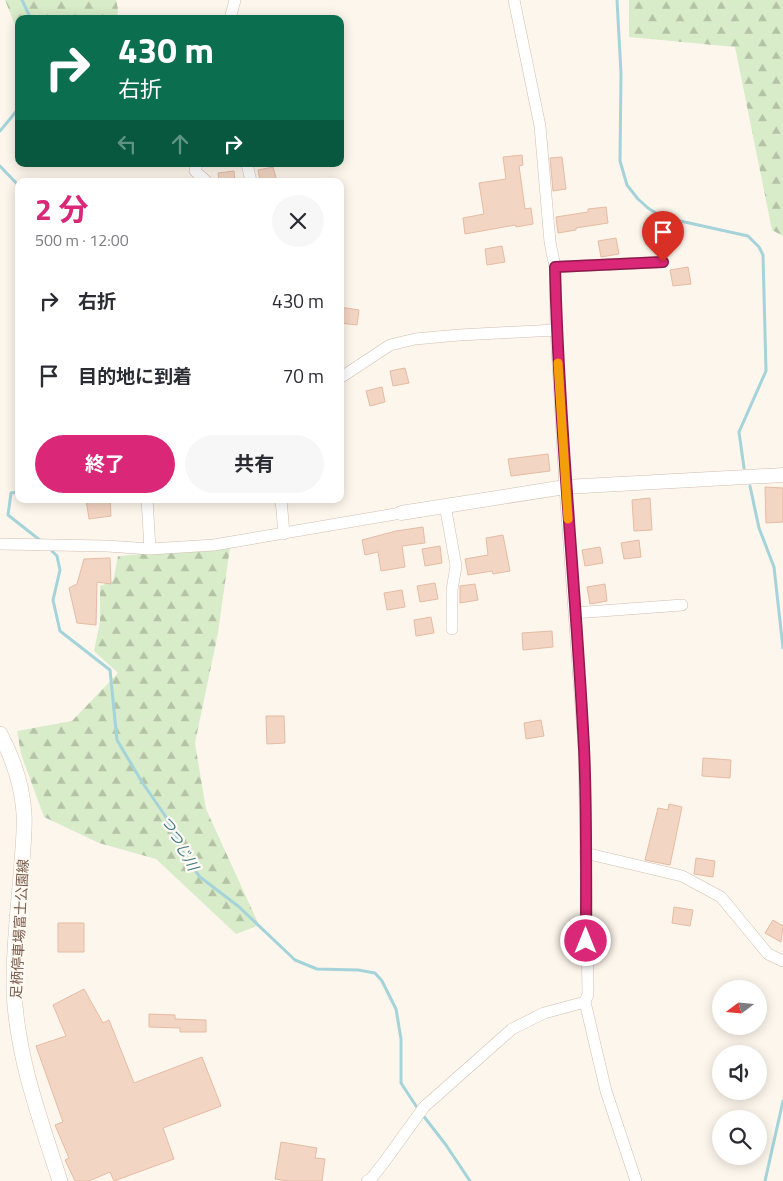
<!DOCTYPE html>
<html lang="ja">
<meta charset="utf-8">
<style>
body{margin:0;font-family:"Titillium Web","Noto Sans JP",sans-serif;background:#f7f7f7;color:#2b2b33;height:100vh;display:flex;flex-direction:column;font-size:19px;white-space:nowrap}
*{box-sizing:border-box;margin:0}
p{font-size:16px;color:#7c7c81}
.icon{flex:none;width:28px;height:28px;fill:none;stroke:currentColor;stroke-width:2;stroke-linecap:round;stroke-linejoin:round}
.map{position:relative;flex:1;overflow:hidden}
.sheet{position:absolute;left:15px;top:178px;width:329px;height:325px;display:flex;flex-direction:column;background:#fff;border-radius:10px;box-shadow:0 2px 12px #0003}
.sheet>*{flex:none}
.guide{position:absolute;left:15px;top:15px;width:329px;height:152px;border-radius:10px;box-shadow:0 2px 12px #0003;background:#0b6e4f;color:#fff;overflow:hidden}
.needle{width:32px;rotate:254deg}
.tools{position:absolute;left:712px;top:980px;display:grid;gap:10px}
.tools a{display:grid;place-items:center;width:55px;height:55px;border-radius:50%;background:#fff;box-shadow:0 2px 12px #0003;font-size:25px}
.pin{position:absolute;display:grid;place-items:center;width:42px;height:42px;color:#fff;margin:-51px -21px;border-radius:50% 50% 50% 0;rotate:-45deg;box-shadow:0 0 5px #0007}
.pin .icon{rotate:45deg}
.me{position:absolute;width:55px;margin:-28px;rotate:0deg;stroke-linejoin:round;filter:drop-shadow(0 0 4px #0008)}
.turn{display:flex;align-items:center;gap:18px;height:105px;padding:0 20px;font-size:22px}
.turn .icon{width:65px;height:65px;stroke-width:2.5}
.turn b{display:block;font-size:35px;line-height:42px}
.lanes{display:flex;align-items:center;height:48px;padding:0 20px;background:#0003;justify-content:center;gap:25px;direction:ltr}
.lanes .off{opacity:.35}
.round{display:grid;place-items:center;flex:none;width:52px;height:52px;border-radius:26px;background:#f7f7f7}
.head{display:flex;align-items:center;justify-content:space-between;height:85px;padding:0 20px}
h1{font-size:30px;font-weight:700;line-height:38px;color:#db2777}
.action{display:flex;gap:10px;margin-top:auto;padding:10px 20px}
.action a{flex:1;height:58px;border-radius:30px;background:#db2777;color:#fff;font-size:20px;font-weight:700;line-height:58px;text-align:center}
.action a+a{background:#f7f7f7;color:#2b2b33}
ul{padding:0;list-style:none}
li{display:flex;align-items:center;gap:15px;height:75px;padding:0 20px}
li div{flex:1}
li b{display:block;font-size:19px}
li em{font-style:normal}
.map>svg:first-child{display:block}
</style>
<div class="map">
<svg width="783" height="1181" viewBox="0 0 783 1181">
<defs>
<pattern id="forest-firs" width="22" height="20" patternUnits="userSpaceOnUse" patternTransform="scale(1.25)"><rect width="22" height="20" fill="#d8ecc9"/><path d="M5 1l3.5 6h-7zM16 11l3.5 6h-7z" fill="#b4c2a5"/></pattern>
</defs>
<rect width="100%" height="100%" fill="#fdf6ec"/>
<path fill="url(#forest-firs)" d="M5 0H116L118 9 117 19H19V35Z
M629 0H783V236L772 230 735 47 629 37Z
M230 547 218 633 195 743 206 809 259 925 236 934 156 859 99 843 44 817 21 754 17 731 72 721 118 673 94 651 100 622V586L113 581 118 556Z"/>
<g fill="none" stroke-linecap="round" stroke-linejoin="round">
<path stroke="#a5d3da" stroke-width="3" d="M22 0 31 19
M617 0 621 73 620 161 627 185 638 199 648 208 662 217 748 236 759 247 763 255 766 371 739 432 744 468
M0 131 19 108
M0 166 19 186
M750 486 759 528 774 567 783 648
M19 492 11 493 8 515 41 541
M50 549 57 556 60 570 53 600 60 631 110 670 117 740 142 782 166 817 185 857 200 877 238 906 295 960 317 969 358 970 375 973 382 981 396 1009 401 1039V1083L418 1109
M422 1114 446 1145 470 1181
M765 1181 783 1101"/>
</g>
<path fill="#f3d5c3" stroke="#e6bba3" d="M522 155 523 165 519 166 525 209 531 208 533 224 516 227 515 225 465 234 463 218 484 214 479 183 506 179 503 157Z
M562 157 566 189 553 191 550 158Z
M273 167 277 181H260L258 170Z
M234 171 235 181H219L218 173Z
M606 207 608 223 576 228V230L558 233 556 217 588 212V209Z
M616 238 619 254 601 257 598 241Z
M502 246 505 262 487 265 485 249Z
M688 267 691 284 673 286 670 270Z
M340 307 359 310 357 325 340 323Z
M405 368 409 383 393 386 390 371Z
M382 387 385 402 370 406 366 391Z
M548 454 550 471 511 476 508 459Z
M765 487 783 488V522L766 523Z
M650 498 652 530 634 531 632 500Z
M86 499H110L111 516 89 519Z
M423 527 425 543 402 546 405 567 381 571 378 552 365 555 362 540 396 531Z
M503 535 510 571 493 574 492 571 468 575 465 559 488 555 486 538Z
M639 540 641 557 624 559 621 543Z
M440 546 442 563 425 566 422 549Z
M600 547 603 563 585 566 582 550Z
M110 558 111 584 97 582 96 625 77 623 69 588 77 584 84 559Z
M435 583 438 599 420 602 417 586Z
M475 584 478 600 460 603V586Z
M605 584 607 601 590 604 587 587Z
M402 590 405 607 387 610 384 593Z
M431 617 434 633 416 636 414 620Z
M552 631 553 647 523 650 522 633Z
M266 716H284L285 743 267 744Z
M541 720 544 736 526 739 524 723Z
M703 758 731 760 730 778 702 776Z
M669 804 682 807 670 865 645 860 658 808 668 810Z
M696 858 715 861 713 877 694 874Z
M674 907 693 910 690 926 672 923Z
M773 920 783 926 781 942 765 933Z
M58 923H84V952H58Z
M84 989 103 1023 109 1020 134 1083 202 1057 221 1106 163 1128 174 1159 114 1181 110 1172 89 1181H75L65 1160 69 1158 55 1125 63 1122 36 1046 66 1036 53 1005Z
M149 1014 175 1015V1019L206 1020V1032H180V1028L149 1027Z
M281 1142 317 1148 315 1158 325 1159 322 1181H288L275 1179Z"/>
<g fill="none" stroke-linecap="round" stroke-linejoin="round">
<g stroke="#d1beb0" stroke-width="12">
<path id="minor" d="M230 19 235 0
M197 164 195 171 206 181
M247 164 251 181
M555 267 663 262
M340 378 390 345 415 339 459 335 556 330
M147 499 150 549
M281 499 284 534
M445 505 456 566 452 590V629
M0 544 107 546 150 549 214 545 401 513
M574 613 682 605
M585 853 682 876 721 897 768 954 783 961
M585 1002 606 1091 636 1181
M367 1181 371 1179 385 1161 424 1107 512 1029 544 1013 585 1002 588 994 584 749 565 487 556 330 555 267 550 242 540 126 514 0"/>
</g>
<g stroke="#d1beb0" stroke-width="15">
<path id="tertiary" d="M401 513 565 487 783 475"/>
</g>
<g stroke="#d6c0b0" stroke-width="16">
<path id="secondary" d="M0 734C13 758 22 786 24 813 25 829 23 846 22 862 19 904 13 949 14 991 17 1057 40 1119 60 1181"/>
</g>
<use href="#minor" stroke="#fff" stroke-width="11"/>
<use href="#tertiary" stroke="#fff" stroke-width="14"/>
<use href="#secondary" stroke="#fff" stroke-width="15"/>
</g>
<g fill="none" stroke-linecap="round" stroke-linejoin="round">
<g stroke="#8e194d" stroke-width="12">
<path id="route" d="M586 941C586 877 587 812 584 748 576 587 559 428 555 267L663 262"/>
</g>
<use href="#route" stroke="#db2777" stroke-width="9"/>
<path stroke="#f59e0b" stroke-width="9" d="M558 363 568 519"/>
</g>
<g text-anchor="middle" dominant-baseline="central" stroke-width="4.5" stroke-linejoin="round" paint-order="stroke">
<g font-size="14" fill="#7a5c4d" stroke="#fffaf3">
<text transform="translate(19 929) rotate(-87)">足柄停車場富士公園線</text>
</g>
<g font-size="15" font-style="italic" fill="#437c86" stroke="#fffaf3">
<text transform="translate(180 843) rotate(61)">つつじ川</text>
</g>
</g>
</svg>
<div class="tools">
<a><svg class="needle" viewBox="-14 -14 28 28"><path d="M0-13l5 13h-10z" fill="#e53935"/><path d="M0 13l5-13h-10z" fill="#7c7c81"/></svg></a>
<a><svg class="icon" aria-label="sound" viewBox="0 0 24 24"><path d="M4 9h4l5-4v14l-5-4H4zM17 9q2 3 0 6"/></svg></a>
<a><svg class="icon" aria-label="search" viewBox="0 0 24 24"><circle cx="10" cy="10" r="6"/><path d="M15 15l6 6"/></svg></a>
</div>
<div class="pin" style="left:663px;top:262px;background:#d93025"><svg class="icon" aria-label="arrive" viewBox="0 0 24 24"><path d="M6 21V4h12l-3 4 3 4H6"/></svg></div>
<svg class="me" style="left:586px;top:941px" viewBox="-20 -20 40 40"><circle r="17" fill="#db2777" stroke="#fff" stroke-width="3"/><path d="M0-11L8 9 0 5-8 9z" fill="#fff"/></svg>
<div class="guide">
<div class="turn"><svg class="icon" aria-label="right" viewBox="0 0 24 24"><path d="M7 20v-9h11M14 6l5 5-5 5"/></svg><div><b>430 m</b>右折</div></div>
<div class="lanes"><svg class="icon off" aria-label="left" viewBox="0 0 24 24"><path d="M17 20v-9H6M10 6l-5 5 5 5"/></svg><svg class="icon off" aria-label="ahead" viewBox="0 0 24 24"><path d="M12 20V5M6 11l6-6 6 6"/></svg><svg class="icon" aria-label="right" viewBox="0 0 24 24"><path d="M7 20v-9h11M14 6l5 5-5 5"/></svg></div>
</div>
<section class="sheet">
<div class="head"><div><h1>2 分</h1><p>500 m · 12:00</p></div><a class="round"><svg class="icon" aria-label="close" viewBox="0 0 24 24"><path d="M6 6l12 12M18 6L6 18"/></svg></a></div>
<ul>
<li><svg class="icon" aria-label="right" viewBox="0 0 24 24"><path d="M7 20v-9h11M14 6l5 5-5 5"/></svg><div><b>右折</b></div><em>430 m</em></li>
<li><svg class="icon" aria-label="arrive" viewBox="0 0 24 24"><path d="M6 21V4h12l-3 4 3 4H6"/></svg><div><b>目的地に到着</b></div><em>70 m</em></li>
</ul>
<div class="action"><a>終了</a><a>共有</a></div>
</section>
</div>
